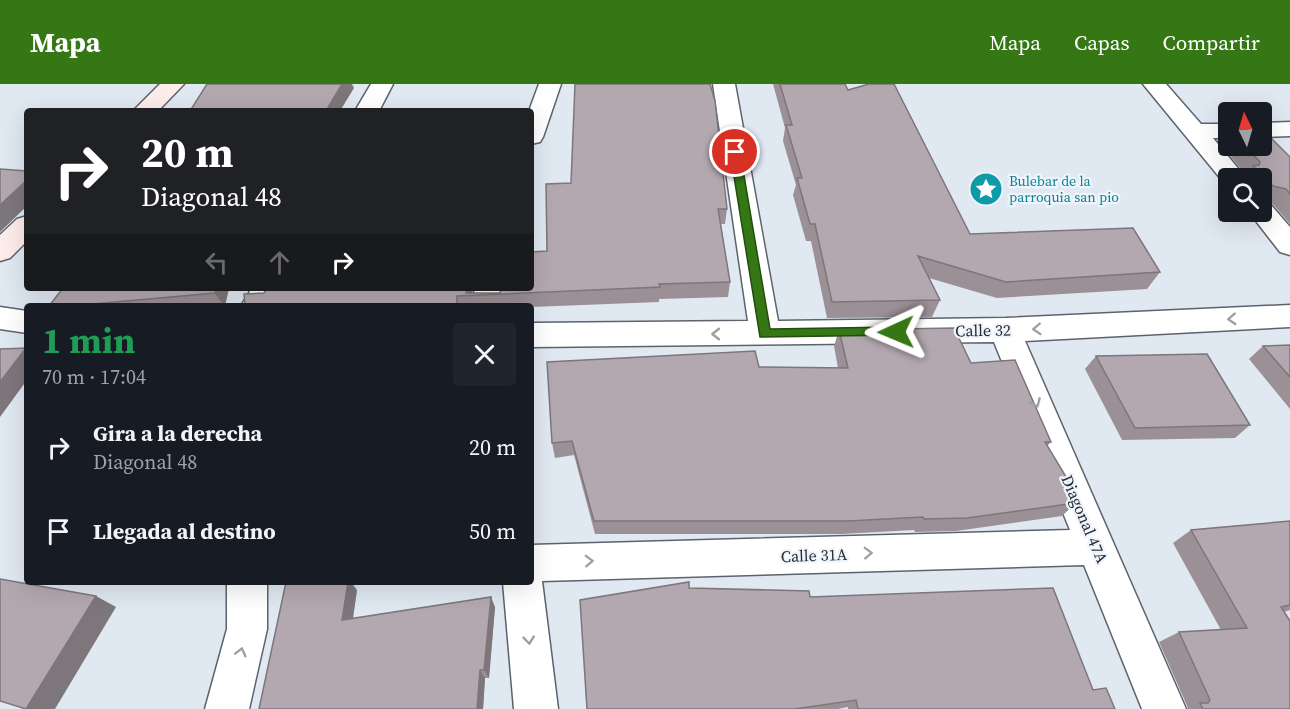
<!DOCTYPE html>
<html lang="es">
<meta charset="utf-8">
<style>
body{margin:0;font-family:"Source Serif 4",serif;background:#20242c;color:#f1f3f6;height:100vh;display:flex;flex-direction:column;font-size:22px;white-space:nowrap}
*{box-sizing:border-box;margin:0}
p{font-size:20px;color:#9ea1a6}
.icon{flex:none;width:33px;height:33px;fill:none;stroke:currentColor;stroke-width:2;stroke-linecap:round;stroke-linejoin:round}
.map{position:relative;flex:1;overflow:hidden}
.drawer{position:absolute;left:24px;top:219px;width:510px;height:282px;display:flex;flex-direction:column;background:#171b24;border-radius:6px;box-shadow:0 6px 24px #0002}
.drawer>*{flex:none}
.hud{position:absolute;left:24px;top:24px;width:510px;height:183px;border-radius:6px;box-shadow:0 6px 24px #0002;background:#202124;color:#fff;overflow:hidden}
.needle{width:39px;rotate:355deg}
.tools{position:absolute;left:1218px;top:18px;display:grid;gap:12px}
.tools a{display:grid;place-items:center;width:54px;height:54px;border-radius:6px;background:#171b24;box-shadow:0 6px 24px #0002;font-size:30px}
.pin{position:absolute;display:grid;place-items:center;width:51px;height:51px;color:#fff;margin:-26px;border:3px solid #fff;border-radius:50%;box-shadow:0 2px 6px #0007}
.me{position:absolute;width:66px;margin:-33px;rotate:269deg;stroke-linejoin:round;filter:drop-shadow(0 0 4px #0008)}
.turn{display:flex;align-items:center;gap:21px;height:126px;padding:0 18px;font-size:27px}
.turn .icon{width:78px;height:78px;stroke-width:2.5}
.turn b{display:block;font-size:42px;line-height:51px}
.lanes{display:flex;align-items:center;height:57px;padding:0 18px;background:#0003;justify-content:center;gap:30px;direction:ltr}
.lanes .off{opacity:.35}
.round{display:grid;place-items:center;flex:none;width:63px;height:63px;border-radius:6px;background:#20242c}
.head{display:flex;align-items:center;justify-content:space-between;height:102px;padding:0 18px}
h1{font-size:36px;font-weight:700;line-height:45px;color:#1e9e55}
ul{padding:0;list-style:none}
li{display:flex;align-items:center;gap:18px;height:84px;padding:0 18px}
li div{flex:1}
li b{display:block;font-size:22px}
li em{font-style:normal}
header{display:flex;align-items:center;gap:36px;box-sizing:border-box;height:84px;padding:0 30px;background:#357715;color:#fff}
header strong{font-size:28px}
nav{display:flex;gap:33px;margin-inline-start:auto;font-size:21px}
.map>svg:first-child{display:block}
</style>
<header>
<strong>Mapa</strong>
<nav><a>Mapa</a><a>Capas</a><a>Compartir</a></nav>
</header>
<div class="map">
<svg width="1290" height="625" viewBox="0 0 1290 625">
<rect width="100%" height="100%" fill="#e0e8f2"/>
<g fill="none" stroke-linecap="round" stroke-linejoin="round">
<g stroke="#5c636c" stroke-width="3">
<path id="street" d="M371 0H393L379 27H355Z
M539 0H561L543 53 540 58 531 60V27H529Z
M713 0H735L778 237 1005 234 1290 221V243L1025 257 1186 625H1142L1084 481 542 497 558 625H514L503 498H531V461L1070 446 994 258 531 263V239L748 237Z
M1143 0H1166L1201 40H1228V54H1213L1246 94H1228V101L1225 100Z
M1290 38V52L1262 53V39Z
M1262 118 1271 121 1290 143V171L1280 168 1249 128H1262Z
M252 204H282L271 222H241Z
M475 204H505L502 222H472Z
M0 223 27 227V249L0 245Z
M227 498H267V545L249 625H205L227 545Z"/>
</g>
<g stroke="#5c636c" stroke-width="3">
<path id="secondary" d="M160 0H184L158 27H133Z
M27 132V157L10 174 0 177V151L17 135Z"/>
</g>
<use href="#street" fill="#fff" fill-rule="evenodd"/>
<use href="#secondary" fill="#feecea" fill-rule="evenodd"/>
</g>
<path fill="#9a9096" d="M773 0H845L848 6 970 150 1160 188 1147 205 997 214 929 194 940 216 932 233 827 234 811 157H806L793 111 796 101 783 57 785 44Z
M1228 56V62H1262L1290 73V140L1273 120 1262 117V94H1243L1246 91 1223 63Z
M546 100 727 125 725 140H721L730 198 728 213 659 215V218L531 223V222H245L264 209H500L547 167Z
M229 204 225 222H49Z
M839 246 971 279 1051 358 1047 362 1076 419 1062 432 956 447 915 448 914 446 841 450H595L574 371 555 374 552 359 759 283 838 284 834 262Z
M1290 261V325L1249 275 1263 262Z
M1096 272 1250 341 1235 354 1122 356 1085 285Z
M1290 437V526L1284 528 1290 625H1185L1188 624 1159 558 1179 548 1221 546 1173 459 1191 446Z
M689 504 810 513 1093 606 1115 625H848V623L838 625H587Z
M357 506 353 535 495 523 489 594H485L483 625H259Z"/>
<path fill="#7d767a" d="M342 0H352L354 4 340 27H326Z
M27 96V122L0 148V121Z
M216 204H229L225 222H224L215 209Z
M467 204H473L472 211 466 209Z
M26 264 27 265V296L0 333V298Z
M348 498H351L357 506 351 545 342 536Z
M96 512 116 523 55 625H26Z
M491 513 495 523 489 594 484 586Z
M480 586 485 594 483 625H477Z"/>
<path fill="#b3a8af" stroke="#7d767a" stroke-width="1.5" d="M207 0H342L326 27H190Z
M575 0H710L715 17 727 125H718L730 198 659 200 660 203 457 212V222H245L244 210 264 209 267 204H467L466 209H500L501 204H531V168L547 167 546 100 571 99Z
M780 0H845L848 6 869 0H894L970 150 1133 144 1160 188 1006 198 918 172 940 216 832 218 815 140H810L797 94H802L786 41H792Z
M1262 47H1264L1290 73V110L1286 105 1273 102 1253 82 1259 81 1260 78 1245 62H1262Z
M0 85 27 87V96L0 121Z
M63 204H216L215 209 70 222H49Z
M954 244 971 279 1015 276 1051 358H1045L1065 391 1076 419 967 434 924 435 923 433 848 437H594L572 357 552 359 547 278 755 267 759 283 848 284 839 246Z
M1290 261V293L1263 262Z
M26 264 0 298V265Z
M1207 270 1250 341 1135 344 1096 272Z
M1290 437V521L1281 523 1290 537V625H1203L1200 619H1208L1210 616 1179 548 1247 544 1191 446Z
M0 495 96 512 26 625 0 617Z
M286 498H348L342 536 491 513 484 586H480L477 625H259Z
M689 498V504L809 507 810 513 1053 504 1093 606 1106 604 1115 625H858L856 616 795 625H587L580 516Z"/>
<defs><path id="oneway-chevron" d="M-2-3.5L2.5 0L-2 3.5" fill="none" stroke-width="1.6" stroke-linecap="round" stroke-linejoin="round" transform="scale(1.5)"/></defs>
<g stroke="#9ea0a1">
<use href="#oneway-chevron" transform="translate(1232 235) rotate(177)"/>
<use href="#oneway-chevron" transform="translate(1037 245) rotate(177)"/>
<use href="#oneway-chevron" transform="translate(716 250) rotate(180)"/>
<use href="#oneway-chevron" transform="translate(1036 319) rotate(67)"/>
<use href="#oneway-chevron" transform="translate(868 469) rotate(-2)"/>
<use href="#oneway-chevron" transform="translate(589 477) rotate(-2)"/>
<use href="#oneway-chevron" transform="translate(529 556) rotate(84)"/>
<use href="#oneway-chevron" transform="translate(241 568) rotate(-76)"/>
</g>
<path fill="#357715" stroke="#224d0e" stroke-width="1.5" d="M735 65 740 68 770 245 896 243 902 248 900 251 760 253 730 68Z"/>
<defs>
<g id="sight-disc" transform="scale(1.725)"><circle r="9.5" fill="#0f9aa8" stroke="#eff5fd"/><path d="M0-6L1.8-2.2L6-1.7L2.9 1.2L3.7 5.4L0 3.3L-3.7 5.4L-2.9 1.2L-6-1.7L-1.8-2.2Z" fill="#fff"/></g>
</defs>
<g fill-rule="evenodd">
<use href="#sight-disc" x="986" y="105"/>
</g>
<g text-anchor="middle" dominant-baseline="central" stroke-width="4.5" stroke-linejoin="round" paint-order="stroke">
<g font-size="14" fill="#0d838f" stroke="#eff5fd" text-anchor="start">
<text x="1009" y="97">Bulebar de la<tspan x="1009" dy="16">parroquia san pio</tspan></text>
</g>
<g font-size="16" fill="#282b2f" stroke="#eff5fd">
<text transform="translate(983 246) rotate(-1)">Calle 32</text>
<text transform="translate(1085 435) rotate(67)">Diagonal 47A</text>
<text transform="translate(814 471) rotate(-2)">Calle 31A</text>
</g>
</g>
</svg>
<div class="tools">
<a><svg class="needle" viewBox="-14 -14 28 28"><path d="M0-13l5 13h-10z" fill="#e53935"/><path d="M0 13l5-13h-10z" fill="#9ea1a6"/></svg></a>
<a><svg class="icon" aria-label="search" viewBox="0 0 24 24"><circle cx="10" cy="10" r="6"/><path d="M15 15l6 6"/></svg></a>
</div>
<div class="pin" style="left:735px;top:68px;background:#d93025"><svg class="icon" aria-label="arrive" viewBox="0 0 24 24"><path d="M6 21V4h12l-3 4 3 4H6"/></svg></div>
<svg class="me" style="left:896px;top:248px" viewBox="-20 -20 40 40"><path d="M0-17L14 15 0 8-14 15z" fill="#357715" stroke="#fff" stroke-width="4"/></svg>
<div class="hud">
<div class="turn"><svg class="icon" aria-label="right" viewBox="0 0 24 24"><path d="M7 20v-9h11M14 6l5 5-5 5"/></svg><div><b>20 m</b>Diagonal 48</div></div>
<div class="lanes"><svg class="icon off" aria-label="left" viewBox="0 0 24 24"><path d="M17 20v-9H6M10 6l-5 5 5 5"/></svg><svg class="icon off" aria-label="ahead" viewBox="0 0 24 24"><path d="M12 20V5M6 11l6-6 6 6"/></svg><svg class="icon" aria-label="right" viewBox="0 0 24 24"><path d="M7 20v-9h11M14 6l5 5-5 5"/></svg></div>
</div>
<section class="drawer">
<div class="head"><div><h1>1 min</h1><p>70 m · 17:04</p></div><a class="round"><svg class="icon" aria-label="close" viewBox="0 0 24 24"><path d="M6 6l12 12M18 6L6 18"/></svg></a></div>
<ul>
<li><svg class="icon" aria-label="right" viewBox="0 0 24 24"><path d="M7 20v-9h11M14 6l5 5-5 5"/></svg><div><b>Gira a la derecha</b><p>Diagonal 48</p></div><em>20 m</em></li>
<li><svg class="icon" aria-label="arrive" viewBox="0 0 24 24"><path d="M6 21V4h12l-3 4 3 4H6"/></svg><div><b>Llegada al destino</b></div><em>50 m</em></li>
</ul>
</section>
</div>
